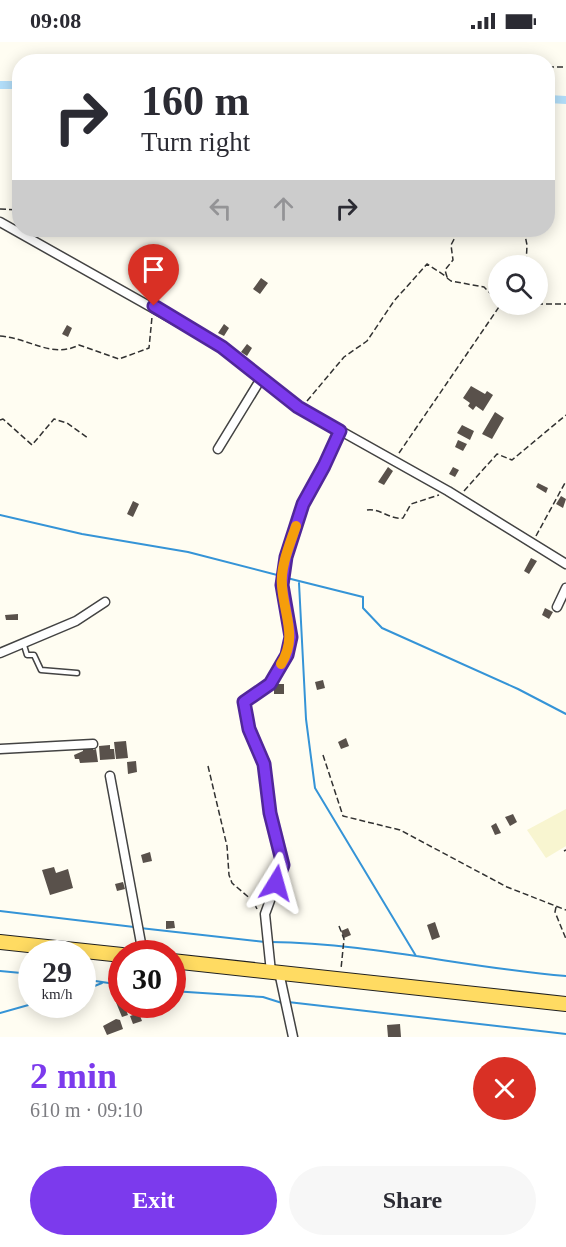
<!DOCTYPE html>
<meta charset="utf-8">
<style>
body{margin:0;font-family:"Times New Roman",serif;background:#f7f7f7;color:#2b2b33;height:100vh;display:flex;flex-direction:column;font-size:22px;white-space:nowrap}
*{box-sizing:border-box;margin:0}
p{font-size:20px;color:#7c7c81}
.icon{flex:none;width:33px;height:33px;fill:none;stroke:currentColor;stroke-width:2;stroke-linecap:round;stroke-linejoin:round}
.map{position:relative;height:995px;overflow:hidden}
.drawer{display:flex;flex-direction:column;background:#fff;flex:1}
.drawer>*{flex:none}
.guide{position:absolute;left:12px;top:12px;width:543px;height:183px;border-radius:24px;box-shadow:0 3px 15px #0003;background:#fff;color:#2b2b33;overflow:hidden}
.fabs{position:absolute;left:488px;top:213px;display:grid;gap:12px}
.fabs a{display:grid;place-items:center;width:60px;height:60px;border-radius:50%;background:#fff;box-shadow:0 3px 15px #0003;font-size:30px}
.speed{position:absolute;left:18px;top:898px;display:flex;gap:12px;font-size:30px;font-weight:700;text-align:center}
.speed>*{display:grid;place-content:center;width:78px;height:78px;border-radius:50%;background:#fff;box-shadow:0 3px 15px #0003;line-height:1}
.speed small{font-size:15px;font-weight:400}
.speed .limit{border:9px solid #d22;background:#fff;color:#111}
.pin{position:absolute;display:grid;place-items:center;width:51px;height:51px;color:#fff;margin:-62px -26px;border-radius:50% 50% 50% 0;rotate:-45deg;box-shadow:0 0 6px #0007}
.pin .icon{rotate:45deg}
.me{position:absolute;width:66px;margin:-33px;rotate:8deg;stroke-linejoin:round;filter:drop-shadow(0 0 4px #0008)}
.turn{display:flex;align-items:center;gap:21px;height:126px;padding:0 30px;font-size:27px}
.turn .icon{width:78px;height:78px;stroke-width:2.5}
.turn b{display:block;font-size:42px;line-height:51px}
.lanes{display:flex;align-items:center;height:57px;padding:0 30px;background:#0003;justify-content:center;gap:30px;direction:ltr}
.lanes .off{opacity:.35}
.round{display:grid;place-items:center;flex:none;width:63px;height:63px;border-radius:32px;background:#f7f7f7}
.overview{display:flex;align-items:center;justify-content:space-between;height:102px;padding:0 30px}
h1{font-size:36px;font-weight:600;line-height:45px;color:#7c3aed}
.action{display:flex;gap:12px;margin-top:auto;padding:12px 30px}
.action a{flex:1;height:69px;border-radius:36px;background:#7c3aed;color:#fff;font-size:24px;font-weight:600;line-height:69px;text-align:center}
.action a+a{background:#f7f7f7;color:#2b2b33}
.status{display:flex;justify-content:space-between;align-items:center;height:42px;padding:0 30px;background:#fff;direction:ltr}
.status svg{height:16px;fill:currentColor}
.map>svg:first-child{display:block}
</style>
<div class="status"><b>09:08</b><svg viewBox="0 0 49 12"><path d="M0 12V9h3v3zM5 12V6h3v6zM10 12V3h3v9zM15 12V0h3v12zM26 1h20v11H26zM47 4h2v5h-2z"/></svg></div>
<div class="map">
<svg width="566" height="995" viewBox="0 0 566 995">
<rect width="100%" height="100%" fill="#fffdf2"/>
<path fill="#f8f5d0" d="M566 767V804L546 816 527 788Z"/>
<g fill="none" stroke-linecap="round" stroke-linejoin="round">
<path stroke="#3594d7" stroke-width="2" d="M0 473 82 492 188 510 281 534
M287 536 363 555V566L382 586 518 647 566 672
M299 541 306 677 315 746 416 914
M0 869 134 885
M140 886 265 900
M271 900C370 901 467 926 566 934
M0 929 32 932
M82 937 122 943
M82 949 102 941
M172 949 263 955 282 961
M288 960 566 992
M0 971 32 962"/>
<path stroke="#b3dffa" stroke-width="8" d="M0 43H20
M548 57 566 58"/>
</g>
<path fill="#59514b" d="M261 236 268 241 260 252 253 247Z
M224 282 229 286 224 294 218 291Z
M67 283 72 286 68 295 62 292Z
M247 302 252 306 247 314 241 310Z
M471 344 485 352 487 349 493 353 483 369 476 364 473 368 468 364 470 361 463 356Z
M495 370 504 376 492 397 482 392Z
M462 383 474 389 470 398 457 391Z
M458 398 467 402 463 409 455 405Z
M388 425 393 429 384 443 378 440Z
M453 425 459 428 455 435 449 432Z
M538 441 548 446 546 451 536 445Z
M561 454 566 457 563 466 556 462Z
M133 459 139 462 133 475 127 472Z
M531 516 537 519 529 532 524 529Z
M545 566 553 570 549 577 542 573Z
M18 572V578H6L5 573Z
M323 638 325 646 317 648 315 640Z
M274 642H284V652H274Z
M346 696 349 704 341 707 338 700Z
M126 699 128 716 116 717 114 700Z
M110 703V707H114L115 717 100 718 99 704Z
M93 705V708L96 707 98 720 80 721 79 717H75L74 713 83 709V706Z
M136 719 137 730 128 732 127 720Z
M513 772 517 780 510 784 505 775Z
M496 781 501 791 495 793 491 784Z
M150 810 152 819 143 821 141 813Z
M54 825 56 831 68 827 73 846 50 853 42 828Z
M123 840 125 847 117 849 115 842Z
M166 879H174L175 886 166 887Z
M435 880 440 895 432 898 427 883Z
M348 886 351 893 344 896 341 889Z
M122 956V963H124L128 973 122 975 115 958Z
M139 971 142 979 133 982 130 974Z
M116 977 120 978 123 987 107 993 103 984Z
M400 982 401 995H388L387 983Z"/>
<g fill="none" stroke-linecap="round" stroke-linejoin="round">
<g stroke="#434343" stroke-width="7">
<path id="service" d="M23 600 27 613H34L41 628 77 631"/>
</g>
<g stroke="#434343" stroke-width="11">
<path id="minor" d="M0 180 222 305 298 365 448 449 566 522
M218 407 262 335
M557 565 566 546
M0 611 76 579 105 560
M0 707 93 702
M110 734 143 912
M271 930 265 872 283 823 270 771 264 722 249 687 244 660 270 642 287 613 291 595 282 543 286 515 303 462 324 424 340 389
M279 930 293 995"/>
</g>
<g stroke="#212121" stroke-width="16">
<path id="primary" d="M0 900 122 913
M172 919 566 962"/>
</g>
<path stroke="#323232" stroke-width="1.5" stroke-dasharray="6 3" stroke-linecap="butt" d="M548 25H566
M548 129 554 118
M0 167 20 168
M524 188 527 203 526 224
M447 236 451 239 484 245 492 253H498
M537 262H566
M0 294C29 296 52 317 79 303L119 317 149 306 152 275
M307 359 344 315 367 299 394 259 427 222 447 235 445 228 453 218 451 203 459 188
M0 378 3 377 32 403 54 377 67 381 88 396
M399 411 501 262
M464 449 497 412 512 418 566 373
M367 468C380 466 390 478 403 476L411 462 439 453
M536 494 566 439
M323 713 343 774 400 788 507 845 566 868
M208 724 227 804 229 833 232 841 253 859 257 867
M564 809 566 808
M556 865 555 870 566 897
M339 884 344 897 341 927"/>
<use href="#service" stroke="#fff" stroke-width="4"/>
<use href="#minor" stroke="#fff" stroke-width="8"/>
<use href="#primary" stroke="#ffdb62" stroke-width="14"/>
</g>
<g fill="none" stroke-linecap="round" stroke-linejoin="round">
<g stroke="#51269a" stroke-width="15">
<path id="route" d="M154 264 222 305 298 365 340 389 324 424 303 462 286 515 282 543 291 595 287 613 270 642 244 660 249 687 264 722 270 771 283 823 276 841"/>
</g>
<use href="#route" stroke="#7c3aed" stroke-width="10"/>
<path stroke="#f59e0b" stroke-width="10" d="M281 622C298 595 284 573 282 544 280 525 290 502 296 484"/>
</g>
</svg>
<div class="fabs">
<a><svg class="icon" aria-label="search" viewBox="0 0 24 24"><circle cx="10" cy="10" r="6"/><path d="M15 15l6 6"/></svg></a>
</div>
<div class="speed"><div>29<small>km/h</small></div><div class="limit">30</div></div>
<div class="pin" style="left:154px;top:264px;background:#d93025"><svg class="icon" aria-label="arrive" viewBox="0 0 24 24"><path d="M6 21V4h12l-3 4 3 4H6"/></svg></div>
<svg class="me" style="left:276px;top:841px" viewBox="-20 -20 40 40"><path d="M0-17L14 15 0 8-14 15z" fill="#7c3aed" stroke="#fff" stroke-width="4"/></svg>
<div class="guide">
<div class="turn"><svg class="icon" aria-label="right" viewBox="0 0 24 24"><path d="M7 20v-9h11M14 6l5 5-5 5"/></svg><div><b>160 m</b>Turn right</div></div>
<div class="lanes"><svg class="icon off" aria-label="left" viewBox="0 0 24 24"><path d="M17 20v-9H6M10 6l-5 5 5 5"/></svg><svg class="icon off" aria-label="ahead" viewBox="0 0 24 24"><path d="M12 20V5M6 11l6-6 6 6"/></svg><svg class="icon" aria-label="right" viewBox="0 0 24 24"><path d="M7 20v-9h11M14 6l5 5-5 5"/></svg></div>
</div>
</div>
<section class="drawer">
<div class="overview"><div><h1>2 min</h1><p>610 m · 09:10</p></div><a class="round" style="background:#d93025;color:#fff"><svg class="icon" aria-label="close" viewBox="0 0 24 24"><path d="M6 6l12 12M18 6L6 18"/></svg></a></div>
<div class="action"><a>Exit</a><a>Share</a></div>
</section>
